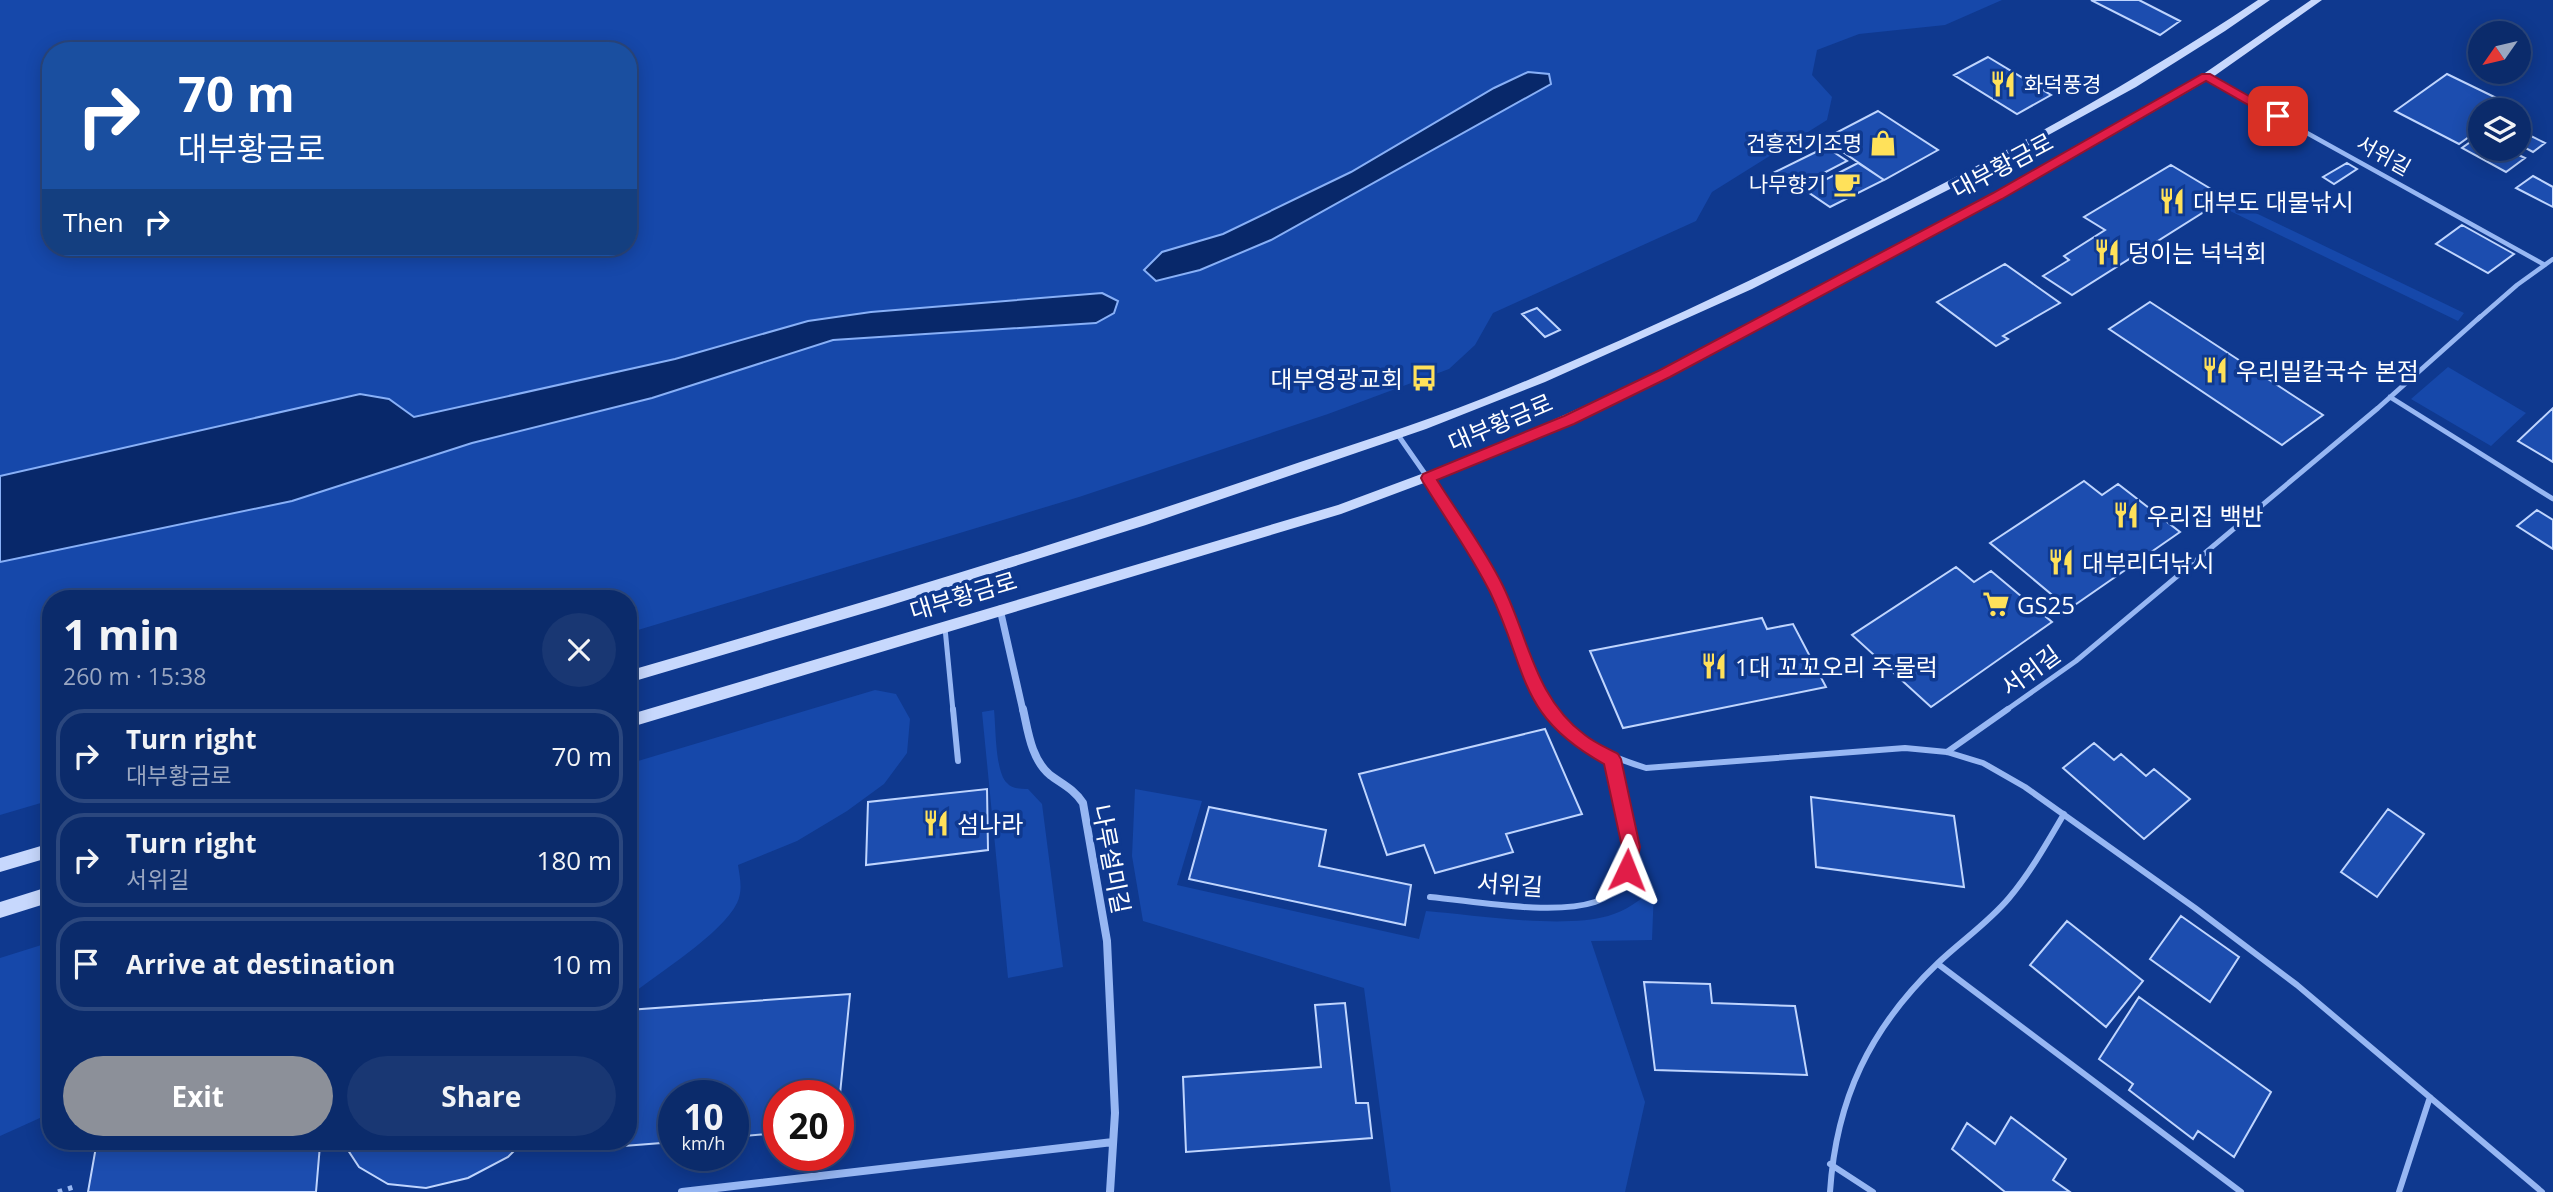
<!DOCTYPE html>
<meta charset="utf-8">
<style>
body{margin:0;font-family:"Open Sans","Noto Sans KR",sans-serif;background:#193773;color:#f1f3f6;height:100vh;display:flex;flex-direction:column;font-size:26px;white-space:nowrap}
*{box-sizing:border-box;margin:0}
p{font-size:23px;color:#9aa7c1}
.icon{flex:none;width:38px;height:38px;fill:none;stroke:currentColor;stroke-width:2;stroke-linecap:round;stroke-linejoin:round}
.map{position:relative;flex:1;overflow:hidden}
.panel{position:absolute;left:42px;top:590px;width:595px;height:560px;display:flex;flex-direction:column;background:#0b2b6b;border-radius:28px;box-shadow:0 4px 18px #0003,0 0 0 2px #2b477e}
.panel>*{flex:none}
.guide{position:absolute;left:42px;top:42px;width:595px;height:214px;border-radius:28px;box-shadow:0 4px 18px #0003,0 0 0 2px #2b477e;background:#1a4fa0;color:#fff;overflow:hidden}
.needle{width:46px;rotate:236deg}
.controls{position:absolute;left:2468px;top:21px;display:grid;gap:14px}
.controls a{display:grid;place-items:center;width:63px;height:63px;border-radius:50%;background:#0b2b6b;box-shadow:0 4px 18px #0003,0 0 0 2px #2b477e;font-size:35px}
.speed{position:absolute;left:658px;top:1080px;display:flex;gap:14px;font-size:35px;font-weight:700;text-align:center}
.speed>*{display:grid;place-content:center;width:91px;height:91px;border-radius:50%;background:#0b2b6b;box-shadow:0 4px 18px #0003,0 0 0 2px #2b477e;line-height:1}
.speed small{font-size:18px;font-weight:400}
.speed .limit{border:10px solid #d22;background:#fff;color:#111}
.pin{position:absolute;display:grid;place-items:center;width:60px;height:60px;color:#fff;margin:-30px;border-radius:14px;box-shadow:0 4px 10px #0006}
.me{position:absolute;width:77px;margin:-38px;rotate:2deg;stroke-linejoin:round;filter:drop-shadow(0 0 5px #0008)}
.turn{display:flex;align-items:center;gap:24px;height:147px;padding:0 21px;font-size:32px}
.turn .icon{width:91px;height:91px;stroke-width:2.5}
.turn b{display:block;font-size:49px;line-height:60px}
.then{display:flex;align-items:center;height:66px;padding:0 21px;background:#0003;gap:14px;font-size:26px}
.round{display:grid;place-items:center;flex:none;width:74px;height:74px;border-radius:37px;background:#193773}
.overview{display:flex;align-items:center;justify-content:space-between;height:119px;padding:0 21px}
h1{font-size:42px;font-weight:700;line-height:52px}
.primary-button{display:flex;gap:14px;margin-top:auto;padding:14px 21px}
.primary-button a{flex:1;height:80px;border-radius:42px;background:#8c9099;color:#fff;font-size:28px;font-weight:700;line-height:80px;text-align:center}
.primary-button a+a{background:#193773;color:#f1f3f6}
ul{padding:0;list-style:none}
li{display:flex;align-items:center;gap:21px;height:94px;margin:0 14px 10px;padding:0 7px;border:4px solid #2b477e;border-radius:28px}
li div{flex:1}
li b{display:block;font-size:26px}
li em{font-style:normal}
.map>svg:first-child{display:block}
</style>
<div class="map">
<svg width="2553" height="1192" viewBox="0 0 2553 1192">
<rect width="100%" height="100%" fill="#0f398f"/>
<path fill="#1648aa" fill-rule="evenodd" d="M0 0H2002L1945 25 1859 34 1817 50 1812 75 1832 97 1827 120 1712 192 1696 221 1493 313 1475 345 1449 369 1328 414 1079 497 628 633V598H51V800L0 815V562L292 501 472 443 652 398 833 340 1117 301 1102 293 871 312 808 321 675 359 414 417 389 399 360 394 0 476ZM51 51H628V247H51ZM1528 72 1549 74 1551 84 1271 240 1200 270 1162 252 1223 234 1351 172 1494 88Z
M2235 203 2464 313 2458 321 2228 210Z
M2448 367 2526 413 2491 446 2411 399Z
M875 690 896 694 910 719 907 753 884 784 847 811 797 841 738 865C740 878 743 891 737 903 722 934 657 974 628 997V764Z
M994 710C996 727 995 772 1007 783 1012 789 1021 789 1028 789L1042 804 1063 967 1008 978 982 712Z
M1135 789 1202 801 1177 885 1419 939 1426 911C1475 915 1562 929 1608 916 1626 911 1640 900 1654 889L1652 940 1591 941 1645 1102 1625 1192H1391L1364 988 1143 921 1132 856Z
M51 942V1113L0 1136V958Z"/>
<path fill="#08286a" stroke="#88b0f7" stroke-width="2" d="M1528 72 1549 74 1551 84 1271 240 1200 270 1156 281 1144 270 1162 252 1223 234 1351 172 1494 88Z
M1102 293 1118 301 1114 313 1096 323 833 340 652 398 472 443 292 501 0 562V476L360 394 389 399 414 417 675 359 808 321 871 312Z"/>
<path fill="#1c4daf" stroke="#bfd5fe" stroke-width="2" d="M2091 0H2139L2180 21 2160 35Z
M1988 57 2051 95 2017 114 1954 75Z
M2447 74 2511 105 2505 110H2480V129L2459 144 2395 111Z
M1878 111 1938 150 1884 180 1824 139Z
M2525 133 2545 143 2533 152 2518 144V138Z
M2480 135V149H2506L2525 158 2506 172 2462 148Z
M1826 147 1847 161 1795 188 1775 172Z
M1858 163 1884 180 1830 207 1805 190Z
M2347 163 2357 169 2334 184 2323 177Z
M2171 165 2226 198 2072 295 2043 276 2069 260 2064 256 2105 230 2084 217Z
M2533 176 2553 187V207L2516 188Z
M2462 225 2514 254 2488 273 2436 244Z
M2005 264 2060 303 2003 336 2008 339 1996 346 1937 302Z
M2150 302 2323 415 2282 445 2109 329Z
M1537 308 1560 330 1545 337 1522 314Z
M2553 408V462L2518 441Z
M2084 481 2102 495 2118 484 2180 532 2069 609 1990 543Z
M2537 510 2553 520V549L2517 526Z
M1956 567 1974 582 1991 571 2052 622 1931 707 1852 635Z
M1762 618 1767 629 1793 624 1826 687 1623 728 1590 651Z
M1545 729 1582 814 1506 834 1513 852 1435 873 1424 845 1387 855 1359 774Z
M2094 743 2114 760 2121 754 2146 776 2154 769 2190 799 2144 839 2063 768Z
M987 789 988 850 866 865 868 802Z
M1811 797 1954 816 1964 887 1816 867Z
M1209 807 1326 830 1319 866 1411 885 1405 925 1189 879Z
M2388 809 2424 834 2377 897 2341 872Z
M2181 916 2239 957 2210 1002 2150 959Z
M2067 921 2143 981 2106 1027 2030 965Z
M1644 982 1710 984 1712 1003 1795 1006 1807 1075 1655 1070Z
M850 994 838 1114V1096H779V1133L733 1137V1096H674V1142L573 1150 575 1141H628V1010Z
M2139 997 2271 1092 2234 1157 2198 1131 2193 1139 2129 1090 2133 1084 2099 1059Z
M1345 1003 1356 1103H1368L1372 1138 1186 1152 1183 1077 1321 1067 1315 1005Z
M2011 1117 2066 1159 2053 1180 2070 1192H2005L1952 1149 1967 1123 1995 1144Z
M97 1141H333L320 1145 316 1192H88Z
M342 1141H524L508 1157 468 1178 426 1188 388 1184 359 1167Z"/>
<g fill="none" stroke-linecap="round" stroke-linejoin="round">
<path stroke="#97b7f3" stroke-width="5" stroke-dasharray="4.5 6" stroke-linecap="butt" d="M58 1192 77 1186"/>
<path stroke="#97b7f3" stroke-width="4.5" d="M2206 77 2545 265
M2478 319 2517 285 2553 259"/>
<path stroke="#97b7f3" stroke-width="5" d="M2390 397 2553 499
M1398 435C1433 486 1471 537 1498 593 1517 631 1522 677 1548 711
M945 628 953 711
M2005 711 2076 661 2378 408 2480 317"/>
<path stroke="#97b7f3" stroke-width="6" d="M953 709 958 761
M1546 709C1573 741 1607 756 1646 768L1905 748 1947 752 1983 763 2025 787 2195 908 2297 985 2542 1192
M1947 752 2008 709
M1430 897C1475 901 1552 916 1595 902 1617 895 1631 870 1631 848 1632 818 1619 788 1612 759
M1938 964 2241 1192
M1830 1164 1873 1192
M1830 1192C1836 1099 1870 1028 1938 963 1961 941 1988 923 2009 898 2030 873 2047 843 2064 814
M2399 1192 2430 1097"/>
<path stroke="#97b7f3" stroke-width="7" d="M1000 609 1023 711"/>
<path stroke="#97b7f3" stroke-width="8" d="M1023 709C1028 731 1031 759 1050 775 1062 784 1074 789 1083 803L1107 941 1115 1113 1110 1192
M682 1192 1113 1142"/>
<path fill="#c7d8fd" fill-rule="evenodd" d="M2258 0H2270L2225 31 2136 87 1952 188 1752 289 1545 382 1426 429 1146 525 885 607 628 683V671C845 608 1061 544 1274 471 1344 447 1415 425 1484 398 1613 346 1740 287 1864 224 2000 156 2132 84 2258 0Z
M2311 0H2322L2210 79 2002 199 1669 377 1504 453 1341 514 628 728V715L1338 505 1494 447 1661 371 1994 193 2202 75Z
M51 843V857L0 872V858Z
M51 886V902L0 918V902Z"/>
</g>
<path fill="#e11d48" stroke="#92132f" stroke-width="2" d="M2202 74H2210L2284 116 2278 120 2273 119 2206 81 2002 199 1670 377 1574 424 1437 480C1459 515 1485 549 1503 586 1529 639 1535 698 1585 735 1595 743 1607 748 1618 754L1621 759 1640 847 1634 876 1627 879 1621 876 1618 870 1622 847 1604 764C1516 715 1529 672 1490 592 1471 554 1445 518 1423 482L1421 478 1423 474 1564 416 1660 370 1993 193Z"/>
<defs>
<g id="restaurant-bare" transform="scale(2.1)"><path d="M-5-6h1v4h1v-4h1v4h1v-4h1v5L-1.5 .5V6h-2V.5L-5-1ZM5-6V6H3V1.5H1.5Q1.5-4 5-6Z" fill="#ffe15a" stroke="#0f398f" stroke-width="2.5" paint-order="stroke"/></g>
<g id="shop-bare" transform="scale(2.1)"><path d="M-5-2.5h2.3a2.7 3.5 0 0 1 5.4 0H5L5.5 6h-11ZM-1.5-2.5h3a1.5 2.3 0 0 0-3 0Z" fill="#ffe15a" stroke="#0f398f" stroke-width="2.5" paint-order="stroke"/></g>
<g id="cafe-bare" transform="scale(2.1)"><path d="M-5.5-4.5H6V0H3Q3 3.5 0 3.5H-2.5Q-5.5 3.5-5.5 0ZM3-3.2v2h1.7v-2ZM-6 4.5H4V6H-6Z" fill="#ffe15a" stroke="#0f398f" stroke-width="2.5" paint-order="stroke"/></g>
<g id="bus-bare" transform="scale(2.1)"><path d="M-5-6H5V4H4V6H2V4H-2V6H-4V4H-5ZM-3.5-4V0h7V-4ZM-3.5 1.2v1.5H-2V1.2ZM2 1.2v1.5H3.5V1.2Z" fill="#ffe15a" stroke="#0f398f" stroke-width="2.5" paint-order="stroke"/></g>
<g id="supermarket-bare" transform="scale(2.1)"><path d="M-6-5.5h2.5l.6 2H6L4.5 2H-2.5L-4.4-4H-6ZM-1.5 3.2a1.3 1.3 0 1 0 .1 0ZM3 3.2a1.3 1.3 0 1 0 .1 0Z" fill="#ffe15a" stroke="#0f398f" stroke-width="2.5" paint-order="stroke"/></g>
</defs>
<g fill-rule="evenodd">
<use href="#restaurant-bare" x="2003" y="84"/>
<use href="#shop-bare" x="1883" y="143"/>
<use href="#cafe-bare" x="1847" y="184"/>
<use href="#restaurant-bare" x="2172" y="201"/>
<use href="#restaurant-bare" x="2107" y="252"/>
<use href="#restaurant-bare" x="2215" y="370"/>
<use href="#bus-bare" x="1424" y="378"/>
<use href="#restaurant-bare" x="2126" y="515"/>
<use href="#restaurant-bare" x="2061" y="562"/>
<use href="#supermarket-bare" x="1996" y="604"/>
<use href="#restaurant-bare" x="1714" y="666"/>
<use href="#restaurant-bare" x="936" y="823"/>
</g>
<g text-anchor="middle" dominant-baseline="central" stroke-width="7" stroke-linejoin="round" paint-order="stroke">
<g font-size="21" fill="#fff" stroke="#0f398f" text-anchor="end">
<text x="2024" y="84" text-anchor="start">화덕풍경</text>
<text x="1862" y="143">건흥전기조명</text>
<text x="1826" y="184">나무향기</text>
</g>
<g font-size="21" fill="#fff" stroke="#0f398f">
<text transform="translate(2384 155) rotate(29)">서위길</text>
</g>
<g font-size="24" fill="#fff" stroke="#0f398f">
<text transform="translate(2002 165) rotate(-28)">대부황금로</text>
<text transform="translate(1500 422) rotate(-23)">대부황금로</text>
<text transform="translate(963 595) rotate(-17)">대부황금로</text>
<text transform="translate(2030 670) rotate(-36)">서위길</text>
<text transform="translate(1112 859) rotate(79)">나루설미길</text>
<text transform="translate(1510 884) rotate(4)">서위길</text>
</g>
<g font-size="24" fill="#fff" stroke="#0f398f" text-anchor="start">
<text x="2193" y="201">대부도 대물낚시</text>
<text x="2128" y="252">덩이는 넉넉회</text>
<text x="2236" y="370">우리밀칼국수 본점</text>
<text x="1403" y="378" text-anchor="end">대부영광교회</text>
<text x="2147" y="515">우리집 백반</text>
<text x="2082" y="562">대부리더낚시</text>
<text x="2017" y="604">GS25</text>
<text x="1735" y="666">1대 꼬꼬오리 주물럭</text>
<text x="957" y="823">섬나라</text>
</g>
</g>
</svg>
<div class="controls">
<a><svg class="needle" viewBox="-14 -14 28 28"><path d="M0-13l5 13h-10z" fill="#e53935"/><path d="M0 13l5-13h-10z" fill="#9aa7c1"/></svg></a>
<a><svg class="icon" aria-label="layers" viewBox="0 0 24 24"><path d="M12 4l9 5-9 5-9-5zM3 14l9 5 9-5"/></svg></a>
</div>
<div class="speed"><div>10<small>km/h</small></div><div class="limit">20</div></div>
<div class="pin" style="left:2278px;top:116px;background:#d93025"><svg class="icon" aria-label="arrive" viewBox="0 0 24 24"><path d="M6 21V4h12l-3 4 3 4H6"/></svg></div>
<svg class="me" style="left:1627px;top:870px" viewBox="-20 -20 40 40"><path d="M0-17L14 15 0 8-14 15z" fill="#e11d48" stroke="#fff" stroke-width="4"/></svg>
<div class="guide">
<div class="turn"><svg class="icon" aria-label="right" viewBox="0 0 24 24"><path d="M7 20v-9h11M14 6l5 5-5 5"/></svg><div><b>70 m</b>대부황금로</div></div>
<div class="then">Then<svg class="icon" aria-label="right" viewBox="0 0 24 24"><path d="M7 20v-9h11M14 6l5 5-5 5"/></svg></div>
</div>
<section class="panel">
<div class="overview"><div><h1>1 min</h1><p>260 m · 15:38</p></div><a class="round"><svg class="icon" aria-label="close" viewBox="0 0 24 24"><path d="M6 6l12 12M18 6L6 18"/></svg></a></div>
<ul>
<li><svg class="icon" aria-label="right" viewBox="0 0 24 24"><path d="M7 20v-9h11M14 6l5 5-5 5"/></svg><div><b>Turn right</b><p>대부황금로</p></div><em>70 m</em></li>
<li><svg class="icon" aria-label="right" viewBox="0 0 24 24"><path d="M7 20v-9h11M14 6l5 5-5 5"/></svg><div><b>Turn right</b><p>서위길</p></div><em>180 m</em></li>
<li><svg class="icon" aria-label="arrive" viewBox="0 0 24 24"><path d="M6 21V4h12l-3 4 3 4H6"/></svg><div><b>Arrive at destination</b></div><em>10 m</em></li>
</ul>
<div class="primary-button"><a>Exit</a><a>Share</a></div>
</section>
</div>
